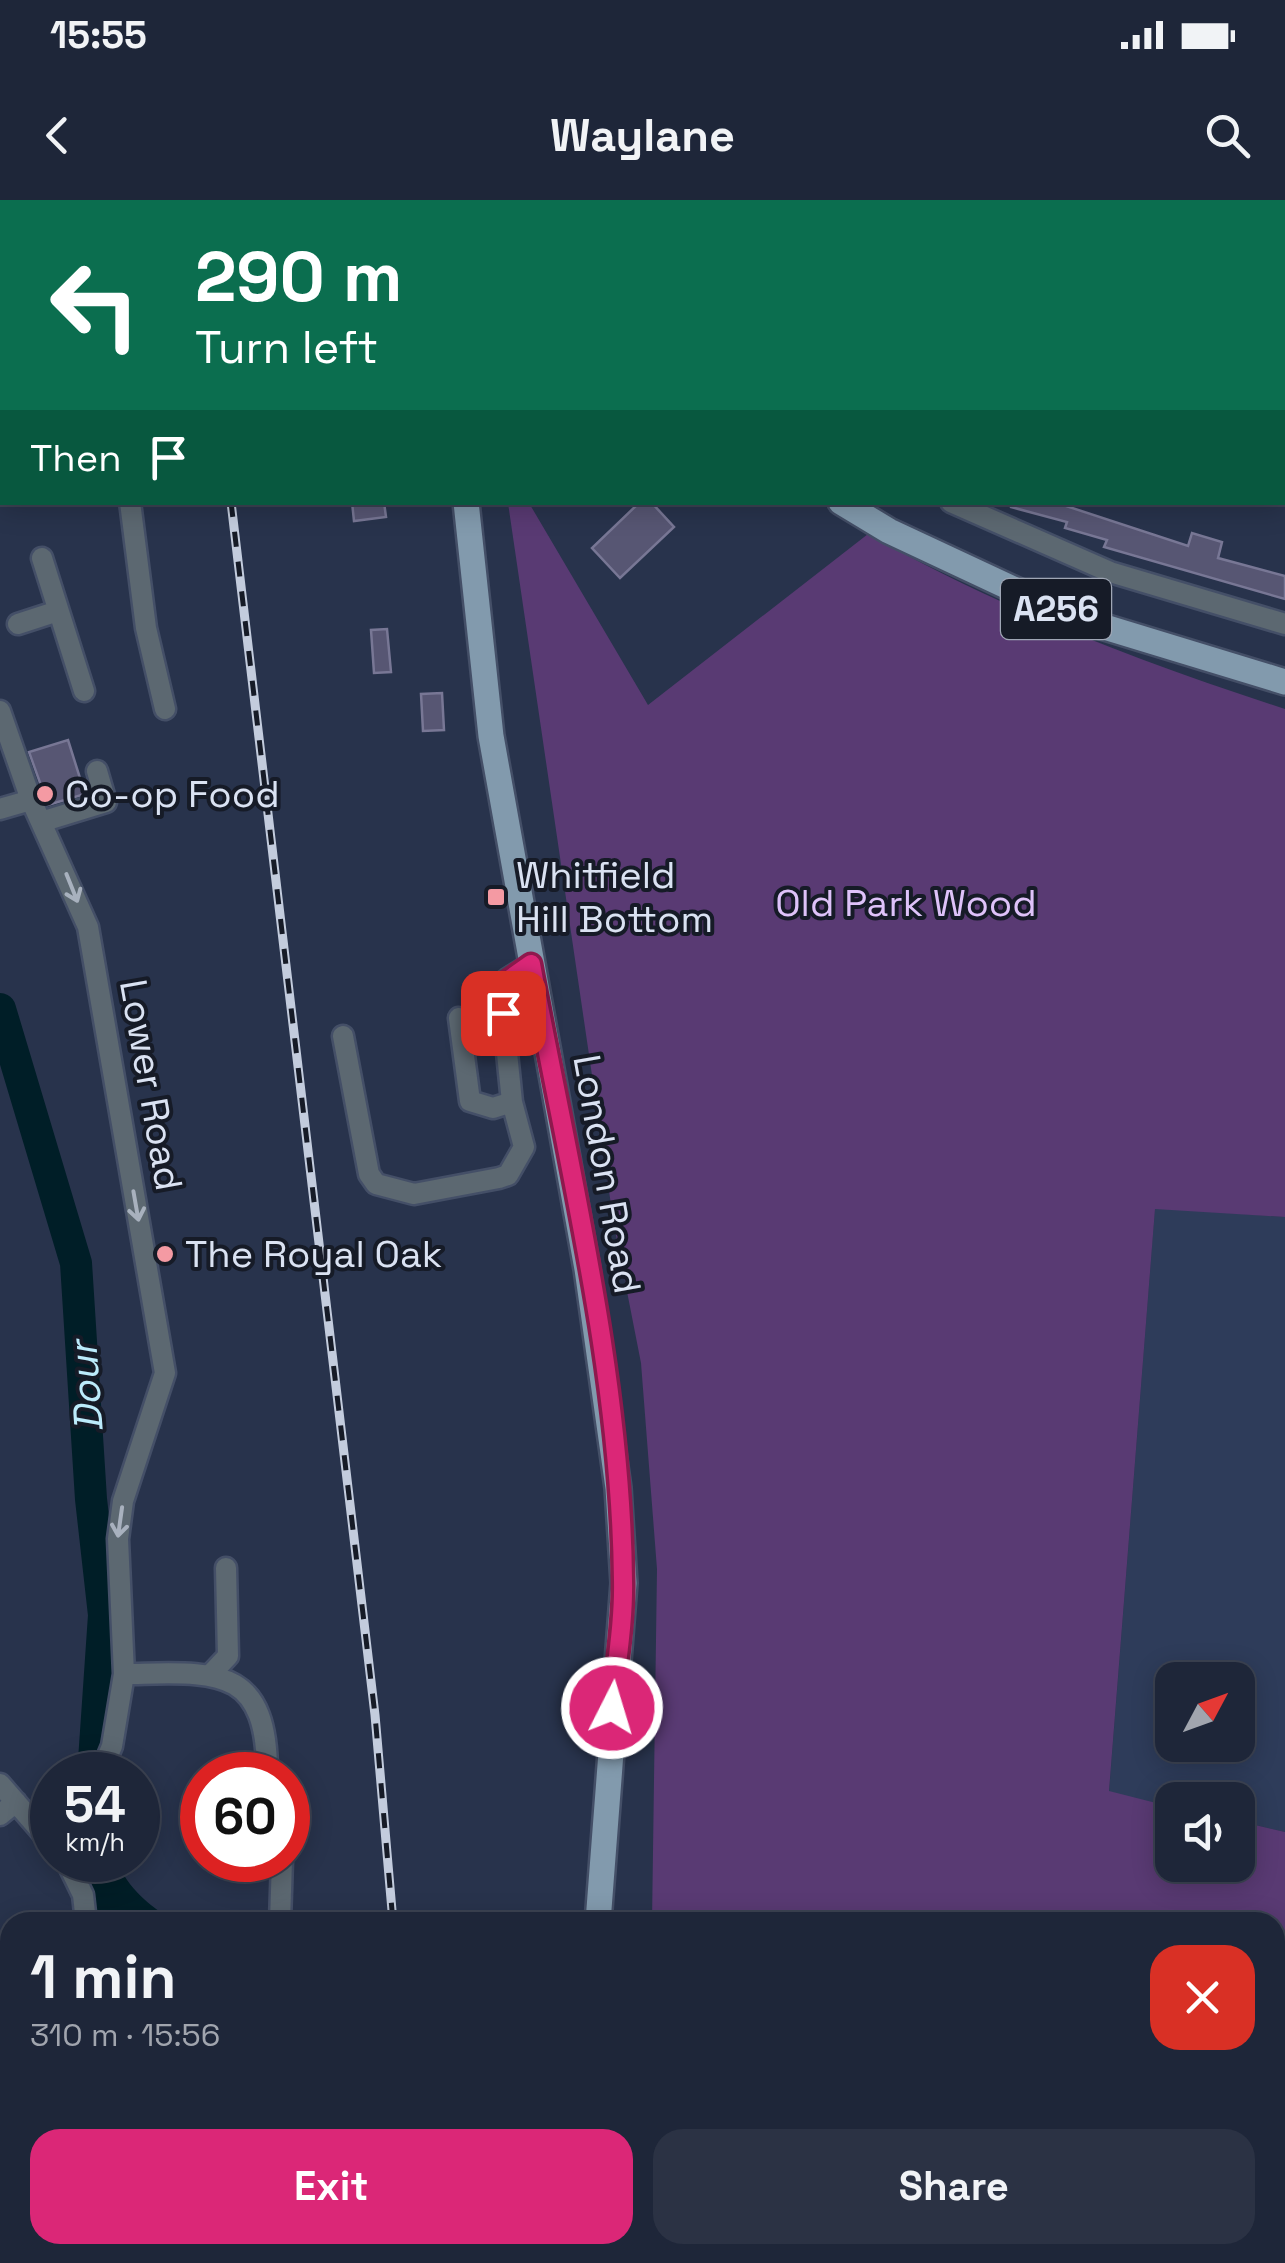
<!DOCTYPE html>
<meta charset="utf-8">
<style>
body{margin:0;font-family:"Space Grotesk",sans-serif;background:#2b3244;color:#f1f3f6;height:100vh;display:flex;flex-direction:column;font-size:38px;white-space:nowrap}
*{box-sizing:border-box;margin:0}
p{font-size:32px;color:#a1a5ae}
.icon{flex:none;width:55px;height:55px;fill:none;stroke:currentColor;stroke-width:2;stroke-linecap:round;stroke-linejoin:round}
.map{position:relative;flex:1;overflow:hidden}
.side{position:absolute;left:0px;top:1712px;width:1285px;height:352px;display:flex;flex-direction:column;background:#1e2639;border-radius:30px 30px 0 0;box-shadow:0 5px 25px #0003,0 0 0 2px #3c4353}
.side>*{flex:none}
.hud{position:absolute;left:0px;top:0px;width:1285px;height:305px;box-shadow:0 5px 25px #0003,0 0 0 2px #3c4353;background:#0b6e4f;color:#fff;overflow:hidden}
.needle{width:65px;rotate:49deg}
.tools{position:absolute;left:1155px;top:1462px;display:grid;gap:20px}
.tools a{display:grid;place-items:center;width:100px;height:100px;border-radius:20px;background:#1e2639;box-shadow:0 5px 25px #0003,0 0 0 2px #3c4353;font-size:50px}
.speed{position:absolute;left:30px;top:1552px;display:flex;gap:20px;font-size:50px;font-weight:700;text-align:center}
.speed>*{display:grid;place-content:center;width:130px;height:130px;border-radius:50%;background:#1e2639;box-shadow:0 5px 25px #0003,0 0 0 2px #3c4353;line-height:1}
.speed small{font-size:25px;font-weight:400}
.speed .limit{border:15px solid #d22;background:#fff;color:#111}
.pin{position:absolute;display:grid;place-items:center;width:85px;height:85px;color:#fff;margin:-42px;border-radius:20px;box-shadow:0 5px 15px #0006}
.me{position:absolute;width:110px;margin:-55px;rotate:5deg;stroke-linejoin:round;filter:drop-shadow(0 0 8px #0008)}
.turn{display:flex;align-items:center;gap:35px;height:210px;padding:0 30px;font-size:45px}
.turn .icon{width:130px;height:130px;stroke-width:2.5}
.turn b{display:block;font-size:70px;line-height:85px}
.then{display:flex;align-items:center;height:95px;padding:0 30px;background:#0003;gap:20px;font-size:38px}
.round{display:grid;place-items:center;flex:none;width:105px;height:105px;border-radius:30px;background:#2b3244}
.head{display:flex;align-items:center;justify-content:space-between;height:170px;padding:0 30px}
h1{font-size:60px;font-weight:800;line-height:75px}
.action{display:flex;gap:20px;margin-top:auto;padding:20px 30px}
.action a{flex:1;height:115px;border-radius:30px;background:#db2777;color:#fff;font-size:40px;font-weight:800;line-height:115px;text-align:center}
.action a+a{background:#2b3244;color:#f1f3f6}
.status{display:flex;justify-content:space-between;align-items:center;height:70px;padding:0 50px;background:#1e2639;direction:ltr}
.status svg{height:28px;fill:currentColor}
header{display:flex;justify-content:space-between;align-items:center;height:130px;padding:0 30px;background:#1e2639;font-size:45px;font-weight:800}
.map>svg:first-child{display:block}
</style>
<div class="status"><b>15:55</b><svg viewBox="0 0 49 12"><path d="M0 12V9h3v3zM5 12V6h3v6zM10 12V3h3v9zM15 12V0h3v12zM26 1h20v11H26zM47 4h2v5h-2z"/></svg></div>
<header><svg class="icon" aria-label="back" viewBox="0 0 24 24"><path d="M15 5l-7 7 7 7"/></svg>Waylane<svg class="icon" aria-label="search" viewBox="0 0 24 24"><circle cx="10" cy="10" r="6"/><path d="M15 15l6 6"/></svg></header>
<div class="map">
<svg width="1285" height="2063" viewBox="0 0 1285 2063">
<rect width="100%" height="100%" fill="#28334c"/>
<path fill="#2e3c5a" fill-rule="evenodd" d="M1155 1008 1285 1017V1632L1238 1621V1600H1172V1607L1109 1592ZM1172 1480H1238V1545H1172Z"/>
<path fill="#593a73" d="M1071 0H1285V298L1282 2Z
M508 303H529L648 505 868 334C1001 409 1140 462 1285 509V1017L1155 1009 1109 1591 1172 1607V1665H1238V1621L1285 1632V2063H645L644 2055H1275V1722H652L657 1369 641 1163 614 1025Z
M0 1809 10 1810V1982L0 2013Z"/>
<path fill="#001e27" d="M82 1660H116C129 1690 148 1704 175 1722H94Z"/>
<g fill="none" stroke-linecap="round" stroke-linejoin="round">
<path stroke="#001e27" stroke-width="32" d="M0 809 76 1063 91 1299 104 1415 93 1575
M20 2063 22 2055"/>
</g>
<path fill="#575673" stroke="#787795" stroke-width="2.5" d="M352 302H384L386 317 354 321Z
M640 302H651L674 327 620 378 592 348Z
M1011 302H1054L1188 346 1192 333 1222 342 1218 358 1285 376V399L1104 347 1107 340 1065 328 1067 322 1011 307Z
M387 429 391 472 374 473 371 430Z
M442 493 444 530 423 531 421 494Z
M68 540 85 594 48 605 29 552Z"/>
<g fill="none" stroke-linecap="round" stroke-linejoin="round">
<g stroke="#444f67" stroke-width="25">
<path id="minor" d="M121 0 122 2
M493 2 494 0
M800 2 801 0
M0 102 2 112
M130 302 146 428 165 509
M951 302 1110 372 1285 424
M42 358 84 491
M18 424 58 411
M0 511 31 600 88 727 165 1173 123 1301 118 1339 124 1474 112 1546 100 1575
M0 609 31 600
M41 622 106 602 97 571
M459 818 470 901 493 908 512 902
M343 836 369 974 376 984 414 994 499 978 508 975 524 947 512 902 501 794 507 779 531 764
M212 1473 228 1456 226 1368
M124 1474C212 1473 268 1462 267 1575
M0 1584 52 1644
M0 1615 16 1602
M66 1660 83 1695 86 1722
M280 1722 282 1660
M0 2052 10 2004
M270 2063 274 2055"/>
</g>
<g stroke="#444f67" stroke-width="30">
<path id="major" d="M466 302 491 536 587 1069 618 1288 624 1383 598 1722
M841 302 889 331 1075 418 1285 482
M591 2063V2055"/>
</g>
<use href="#minor" stroke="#5c6871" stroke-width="20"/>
<use href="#major" stroke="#829aad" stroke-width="25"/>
<g stroke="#c3ccdd" stroke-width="9">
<path id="rail" d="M227 2 228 0
M231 302 375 1515 393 1722
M408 2055V2063"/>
</g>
<use href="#rail" stroke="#161b27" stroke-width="5" stroke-dasharray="15" stroke-linecap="butt"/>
</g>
<defs><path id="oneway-shaft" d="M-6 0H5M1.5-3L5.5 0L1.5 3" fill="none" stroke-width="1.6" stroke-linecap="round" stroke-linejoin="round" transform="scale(2.5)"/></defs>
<g stroke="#a8b1be">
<use href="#oneway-shaft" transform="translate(72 688) rotate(68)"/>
<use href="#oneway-shaft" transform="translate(136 1006) rotate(80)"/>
<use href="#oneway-shaft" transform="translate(120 1322) rotate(98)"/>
</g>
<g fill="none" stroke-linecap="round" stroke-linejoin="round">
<g stroke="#8e194d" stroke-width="25">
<path id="route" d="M503 813V784L531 764C568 966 621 1173 623 1380 624 1422 616 1466 612 1508"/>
</g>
<use href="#route" stroke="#db2777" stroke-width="18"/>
</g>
<g fill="#f49aa3" stroke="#161b27" stroke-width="4">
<circle cx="45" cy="594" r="10"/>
<rect x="486" y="687" width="20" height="20" rx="5"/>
<circle cx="165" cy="1054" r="10"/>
</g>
<g text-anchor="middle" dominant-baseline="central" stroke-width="8" stroke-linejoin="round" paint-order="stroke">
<rect fill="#161b27" stroke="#9fa6b5" stroke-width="2.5" x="1001" y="379" width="110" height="60" rx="8"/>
<g font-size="35" font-weight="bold" fill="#dae2f2">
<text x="1056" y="409">A256</text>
</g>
<g font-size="38" fill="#dae2f2" stroke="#161b27" text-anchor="start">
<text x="65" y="594">Co-op Food</text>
<text x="516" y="675">Whitfield<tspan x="516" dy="44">Hill Bottom</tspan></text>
<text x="185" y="1054">The Royal Oak</text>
</g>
<g font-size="38" fill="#dec2f9" stroke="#161b27">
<text x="906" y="703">Old Park Wood</text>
</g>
<g font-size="38" fill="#dae2f2" stroke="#161b27">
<text transform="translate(151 885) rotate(80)">Lower Road</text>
<text transform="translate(607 974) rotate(80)">London Road</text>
</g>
<g font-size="40" font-style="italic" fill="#bbebfb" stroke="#161b27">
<text transform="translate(86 1187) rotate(-94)">Dour</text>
</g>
</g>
</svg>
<div class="tools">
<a><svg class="needle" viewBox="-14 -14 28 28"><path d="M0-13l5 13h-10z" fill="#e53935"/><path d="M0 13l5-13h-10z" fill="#a1a5ae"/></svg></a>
<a><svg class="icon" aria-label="sound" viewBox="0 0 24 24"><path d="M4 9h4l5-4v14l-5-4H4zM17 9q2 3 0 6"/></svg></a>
</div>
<div class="speed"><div>54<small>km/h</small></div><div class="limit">60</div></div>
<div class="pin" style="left:503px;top:813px;background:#d93025"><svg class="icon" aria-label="arrive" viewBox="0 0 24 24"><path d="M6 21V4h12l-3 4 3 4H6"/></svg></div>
<svg class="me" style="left:612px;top:1508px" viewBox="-20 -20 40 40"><circle r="17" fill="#db2777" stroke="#fff" stroke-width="3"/><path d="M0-11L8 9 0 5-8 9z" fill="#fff"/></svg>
<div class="hud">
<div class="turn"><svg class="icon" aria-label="left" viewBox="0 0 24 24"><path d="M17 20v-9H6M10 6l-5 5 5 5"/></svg><div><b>290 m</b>Turn left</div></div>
<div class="then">Then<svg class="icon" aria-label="arrive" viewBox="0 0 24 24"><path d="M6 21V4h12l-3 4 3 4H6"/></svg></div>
</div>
<section class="side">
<div class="head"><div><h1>1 min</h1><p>310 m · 15:56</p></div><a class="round" style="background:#d93025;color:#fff"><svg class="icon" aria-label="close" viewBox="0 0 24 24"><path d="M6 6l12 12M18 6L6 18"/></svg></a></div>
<div class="action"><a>Exit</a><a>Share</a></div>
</section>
</div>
